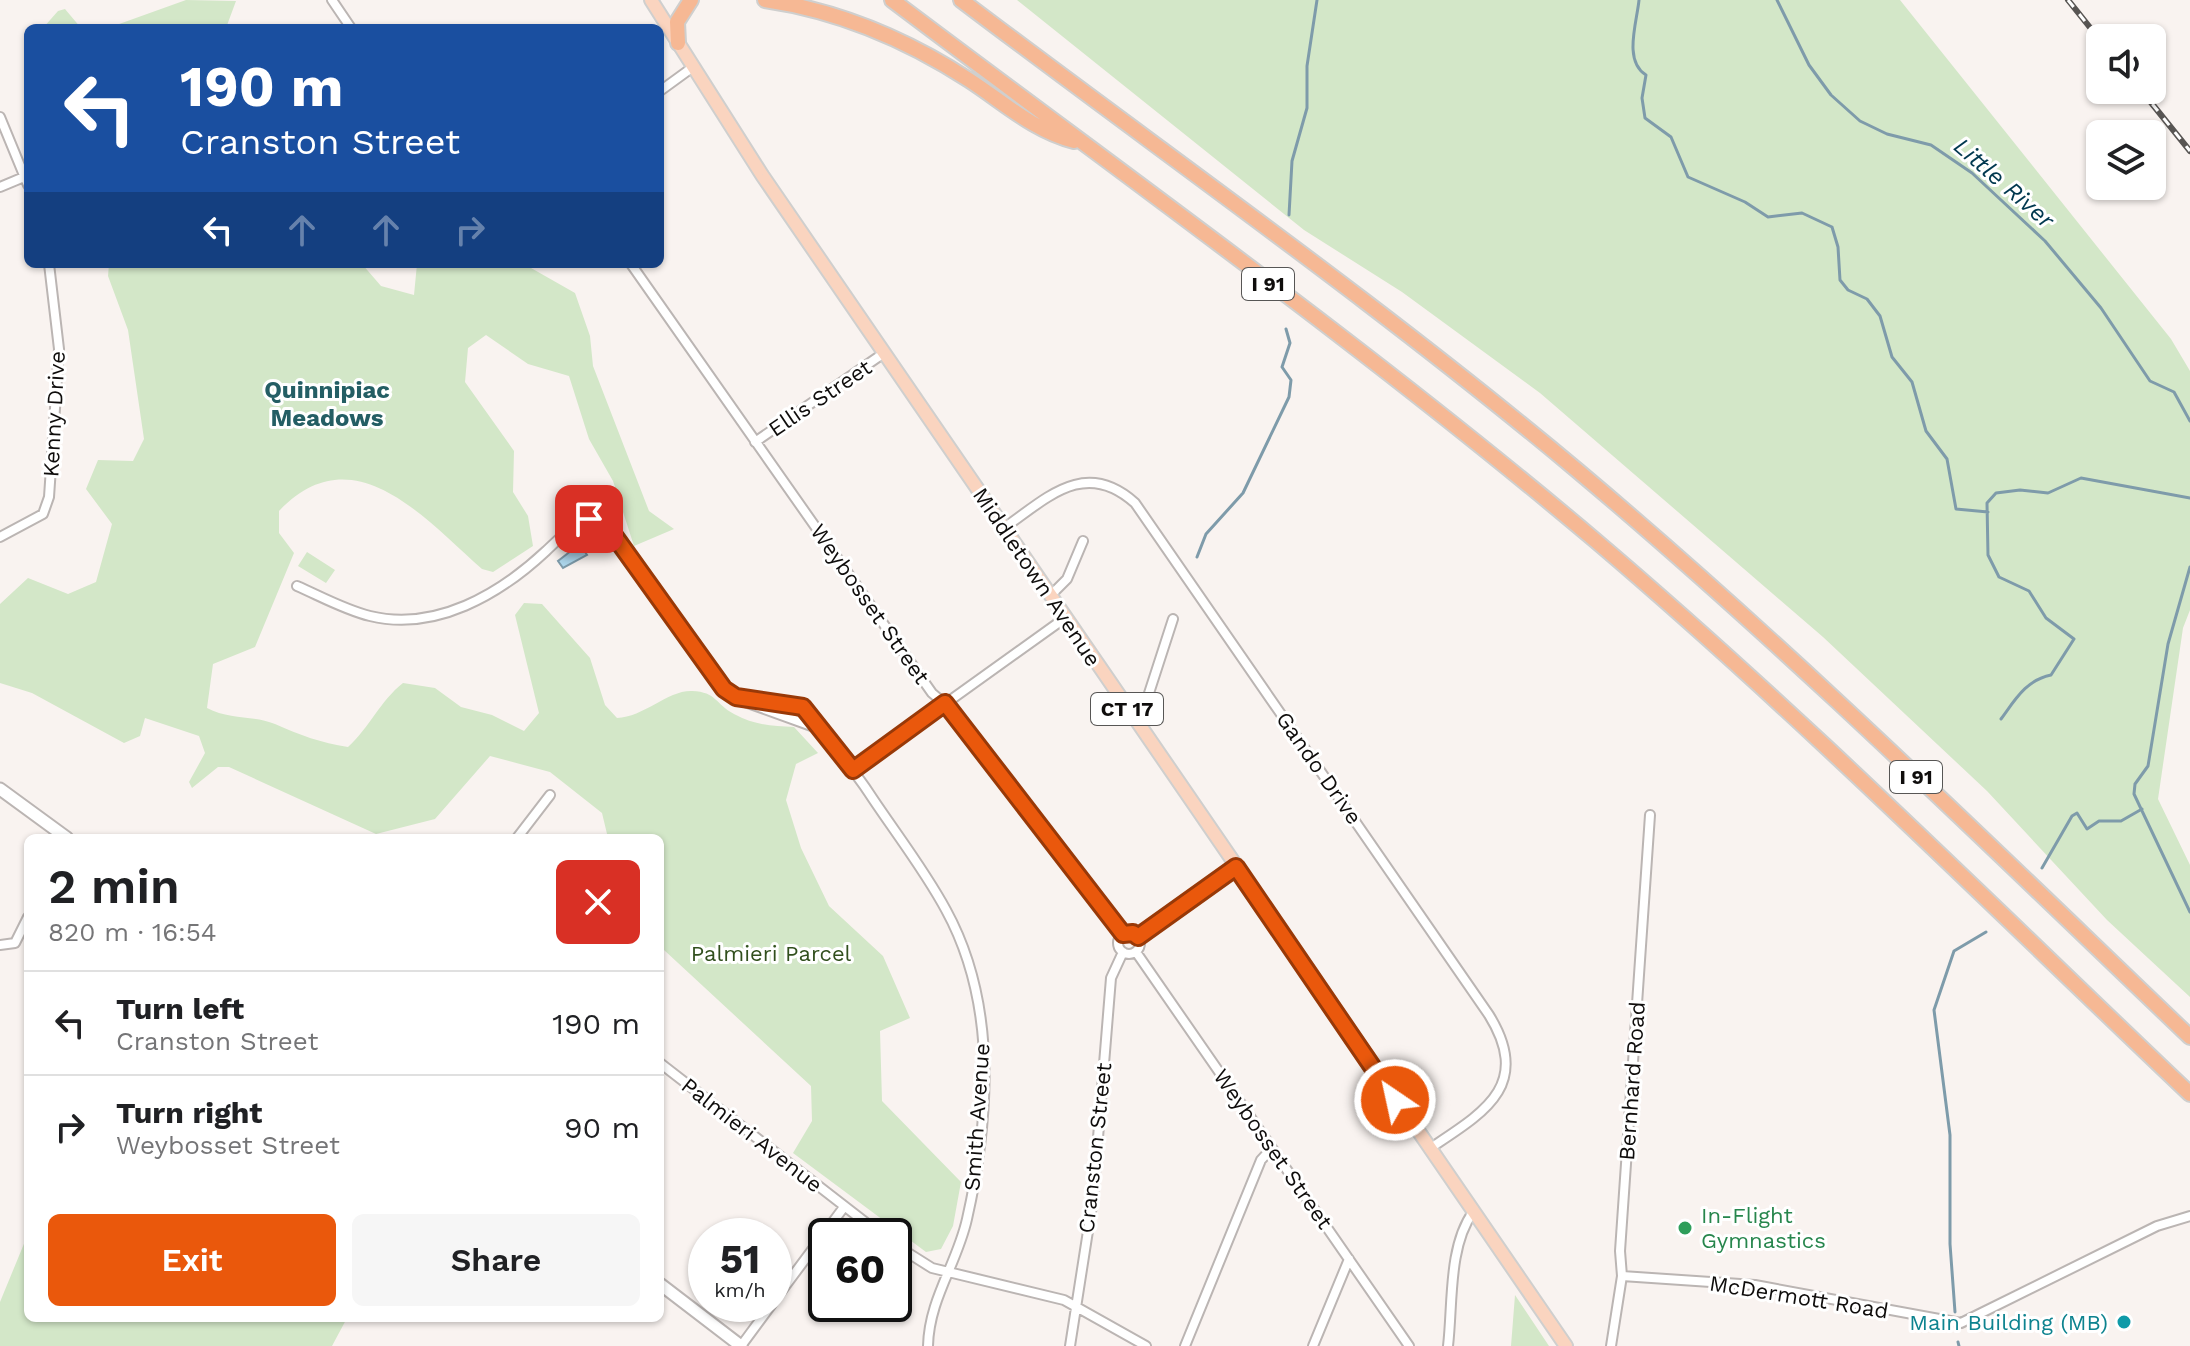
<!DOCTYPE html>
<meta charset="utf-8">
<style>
body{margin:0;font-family:"Work Sans",sans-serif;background:#f6f6f6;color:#202124;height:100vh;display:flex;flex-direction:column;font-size:30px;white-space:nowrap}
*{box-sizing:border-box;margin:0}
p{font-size:26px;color:#757577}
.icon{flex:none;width:44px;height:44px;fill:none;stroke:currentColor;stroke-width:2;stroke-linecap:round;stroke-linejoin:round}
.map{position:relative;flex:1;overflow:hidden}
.sheet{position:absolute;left:24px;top:834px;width:640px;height:488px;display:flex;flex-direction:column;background:#fff;border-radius:12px;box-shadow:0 2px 6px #0004}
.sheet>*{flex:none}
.banner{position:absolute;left:24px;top:24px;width:640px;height:244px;border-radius:12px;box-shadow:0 2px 6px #0004;background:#1a4fa0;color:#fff;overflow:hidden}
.buttons{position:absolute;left:2086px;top:24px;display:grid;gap:16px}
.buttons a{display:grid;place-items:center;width:80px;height:80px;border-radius:12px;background:#fff;box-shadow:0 2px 6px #0004;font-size:40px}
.speed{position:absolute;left:688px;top:1218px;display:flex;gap:16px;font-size:40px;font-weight:700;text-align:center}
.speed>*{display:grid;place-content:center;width:104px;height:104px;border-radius:50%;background:#fff;box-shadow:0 2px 6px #0004;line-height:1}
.speed small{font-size:20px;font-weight:400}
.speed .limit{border:4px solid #111;border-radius:12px;background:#fff;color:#111}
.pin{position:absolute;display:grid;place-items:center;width:68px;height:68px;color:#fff;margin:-34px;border-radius:16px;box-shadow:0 4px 12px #0006}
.me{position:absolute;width:88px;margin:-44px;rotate:326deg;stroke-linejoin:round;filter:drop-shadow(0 0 6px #0008)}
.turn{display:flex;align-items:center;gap:28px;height:168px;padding:0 24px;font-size:36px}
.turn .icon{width:104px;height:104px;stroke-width:2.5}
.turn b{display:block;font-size:56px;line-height:68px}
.lanes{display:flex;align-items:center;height:76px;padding:0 24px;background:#0003;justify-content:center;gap:40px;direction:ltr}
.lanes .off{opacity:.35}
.round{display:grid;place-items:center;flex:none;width:84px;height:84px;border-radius:12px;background:#f6f6f6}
.summary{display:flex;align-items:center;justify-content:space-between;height:136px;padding:0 24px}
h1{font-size:48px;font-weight:600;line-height:60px}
.action{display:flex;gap:16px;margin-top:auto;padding:16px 24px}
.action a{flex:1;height:92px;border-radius:12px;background:#ea580c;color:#fff;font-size:32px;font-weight:600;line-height:92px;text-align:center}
.action a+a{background:#f6f6f6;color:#202124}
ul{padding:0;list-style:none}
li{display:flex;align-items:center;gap:24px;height:104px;padding:0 24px;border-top:2px solid #e0e0e0}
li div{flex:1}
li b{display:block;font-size:30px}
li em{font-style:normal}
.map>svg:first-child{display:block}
</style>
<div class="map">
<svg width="2190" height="1346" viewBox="0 0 2190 1346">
<rect width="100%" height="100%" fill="#f9f3f0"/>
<path fill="#d3e7c8" d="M186 0 236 1 226 28H108Z
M1017 0H1900L2171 339 2190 371V610L2183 628 2158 799 2190 865V997L2107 920 1987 791 1823 637 1540 393 1402 292 1304 230Z
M65 9 81 28H43L58 11Z
M109 264H362L381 286 414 295 417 264H524L575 293 590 336 593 366 649 511 674 529 634 546 613 481 589 439 569 376 528 364 486 335 468 348 465 382 514 451 513 492 528 516 533 546 493 572 482 569C424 518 353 433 279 511V533L294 553 255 647 213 664 207 708C229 720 253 715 275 724 300 735 321 743 348 747 370 727 380 701 403 683L435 688 461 707 492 715 524 731 539 713 515 615 524 603 542 604 590 658 605 705 617 718C644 717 668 690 692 691 717 692 715 704 734 714 754 725 772 726 794 727L818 753 796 764 786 800 801 848 829 906 883 956 910 1018 880 1031 882 1101 961 1182 953 1226 941 1249 926 1252 793 1153 812 1121 811 1086 664 950 660 943V838H608L602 813 550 772 490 756 435 819 376 834 229 767H218L192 788 189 782 205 753 199 736 145 718 140 736 124 743 32 693 0 683V604L28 578 68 594 96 582 112 524 86 489 98 460 133 461 144 439 128 330 108 276Z
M307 552 335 570 326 583 298 566Z
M28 1234V1318H347L332 1346H0V1302Z
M1515 1295 1549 1346H1511Z"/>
<path fill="#aed8ee" stroke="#7e9baa" stroke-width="2" d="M580 544 587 555 563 568 558 561Z"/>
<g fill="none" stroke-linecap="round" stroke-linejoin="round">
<path stroke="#7e9baa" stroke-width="3" d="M1639 0C1637 22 1623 61 1646 75L1642 98 1645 118 1671 137 1688 177 1745 202 1768 217 1802 213 1832 227 1838 247 1840 280 1848 290 1867 299 1880 316 1892 357 1912 382 1926 431 1947 459 1956 509 1988 512
M1777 0 1809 65 1831 95 1860 121 1887 134 1931 145 1972 173 2045 241 2101 308 2150 381 2174 392 2190 421
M1289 215 1292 161 1307 108V66L1317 0
M1197 557 1206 534 1243 493 1289 397 1291 380 1282 367 1290 343 1286 329
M2190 567 2168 644 2148 766 2135 784 2134 794 2190 912
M2001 719C2015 700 2026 680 2051 675L2074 639 2046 618 2029 591 1999 577 1988 555 1987 503 1996 493 2020 490 2048 493 2081 478 2190 498
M2042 868 2072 816 2077 813 2087 829 2099 821H2121L2142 809
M1955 1312 1950 1244V1135L1934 1010 1954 951 1986 932
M1958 1342 1959 1346"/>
<g stroke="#bbb5b3" stroke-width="12">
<path id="minor" d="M332 0 351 28
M660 91 693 67
M0 117 28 185
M0 187 24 177
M631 264 932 693 952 710 1123 934
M755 442 884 353
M1004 528C1047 498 1085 458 1135 503L1489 1015C1533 1086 1483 1113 1429 1149
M0 537 43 514 49 497 59 349 49 264
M297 586C320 596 345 610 370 616 436 632 500 594 546 551 559 539 578 518 596 519L608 527 724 689 745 702 817 728
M1050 596 1067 579 1083 541
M736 697C746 696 794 702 802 706 811 712 813 723 820 731 837 751 854 770 869 793 894 831 924 869 946 910 997 1003 990 1118 967 1219 957 1264 929 1299 928 1346
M1139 724 1173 619
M853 770 1065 618
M517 838 550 795
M1118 943a11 11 0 1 1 22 0a11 11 0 1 1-22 0Z
M1138 937 1236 867
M0 945 15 943 28 917
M1136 952 1409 1346
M660 1063 883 1236
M894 1244 932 1268 1064 1300 1146 1346
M1622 1276 1755 1285 1961 1323 2157 1226 2190 1216
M774 1301 844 1207
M741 1346 772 1304
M1070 1346 1093 1199 1111 978 1123 952
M1185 1346 1261 1160 1272 1148
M1313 1346 1349 1259
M1448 1346C1453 1304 1448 1247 1473 1212
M1611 1346 1622 1276 1620 1251 1650 815"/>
</g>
<g stroke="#bbb5b3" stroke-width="15">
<path id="secondary" d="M0 789 67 838
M660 1284 741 1346"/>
</g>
<g stroke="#cfcfce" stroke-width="16">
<path id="primary" d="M651 0 762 175 1566 1346"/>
</g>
<g stroke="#cfcfce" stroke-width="18">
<path id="motorway" d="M765 0C840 11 906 39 969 80 1003 102 1034 131 1074 141
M892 0C1128 178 1370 350 1596 541 1802 716 1994 908 2190 1094
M961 0C1167 156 1380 305 1578 471 1791 650 1989 845 2190 1037
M678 43 677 22 691 0"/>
</g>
<use href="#minor" stroke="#fff" stroke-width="8"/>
<use href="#secondary" stroke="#fff" stroke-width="11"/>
<use href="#primary" stroke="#fad4bf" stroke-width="12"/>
<use href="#motorway" stroke="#f6b894" stroke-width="14"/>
<g stroke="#585553" stroke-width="6">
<path id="rail" d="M2068 0 2100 40
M2141 90 2190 151"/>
</g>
<use href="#rail" stroke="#fff" stroke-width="3" stroke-dasharray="9" stroke-linecap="butt"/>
</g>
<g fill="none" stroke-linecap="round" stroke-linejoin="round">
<g stroke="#983908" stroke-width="20">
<path id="route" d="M589 519 599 520 608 527 724 689 736 697 803 707 853 770 945 703 1123 934 1133 933 1138 937 1236 867 1395 1100"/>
</g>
<use href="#route" stroke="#ea580c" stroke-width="14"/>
</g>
<circle fill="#2e9e5b" stroke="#fff" stroke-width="3" cx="1685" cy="1228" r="8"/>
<circle fill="#0f9aa8" stroke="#fff" stroke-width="3" cx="2124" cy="1322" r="8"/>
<g text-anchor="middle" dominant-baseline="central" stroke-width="6" stroke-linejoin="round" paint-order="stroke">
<g fill="#fff" stroke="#575655" stroke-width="2">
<rect x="1242" y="268" width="52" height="32" rx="6"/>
<rect x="1091" y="693" width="72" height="32" rx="6"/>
<rect x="1890" y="761" width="52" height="32" rx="6"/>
</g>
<g font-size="20" font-weight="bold" fill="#0f0d0c">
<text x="1268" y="284">I 91</text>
<text x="1127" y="709">CT 17</text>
<text x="1916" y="777">I 91</text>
</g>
<g font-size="22" fill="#0f0d0c" stroke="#fff">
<text transform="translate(820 398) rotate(-34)">Ellis Street</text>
<text transform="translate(54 414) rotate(-87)">Kenny Drive</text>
<text transform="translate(1037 577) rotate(56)">Middletown Avenue</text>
<text transform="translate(870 604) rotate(55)">Weybosset Street</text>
<text transform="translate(1319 768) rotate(55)">Gando Drive</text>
<text transform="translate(1632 1081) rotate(-86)">Bernhard Road</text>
<text transform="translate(977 1117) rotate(-86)">Smith Avenue</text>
<text transform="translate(752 1135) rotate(38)">Palmieri Avenue</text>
<text transform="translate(1095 1148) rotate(-84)">Cranston Street</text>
<text transform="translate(1273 1149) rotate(55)">Weybosset Street</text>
<text transform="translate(1799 1297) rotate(9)">McDermott Road</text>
</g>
<g font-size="22" fill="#314f1d" stroke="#fff">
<text x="771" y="953">Palmieri Parcel</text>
</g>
<g font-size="22" fill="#27864d" stroke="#fff" text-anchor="start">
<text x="1701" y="1215">In-Flight<tspan x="1701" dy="25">Gymnastics</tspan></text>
</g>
<g font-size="22" fill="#0d838f" stroke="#fff" text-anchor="end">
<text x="2108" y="1322">Main Building (MB)</text>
</g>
<g font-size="24" font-style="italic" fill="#00384f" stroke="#fff">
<text transform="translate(2004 183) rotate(41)">Little River</text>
</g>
<g font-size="24" font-weight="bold" fill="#245e64" stroke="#fff">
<text x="327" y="390">Quinnipiac<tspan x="327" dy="28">Meadows</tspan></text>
</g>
</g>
</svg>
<div class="buttons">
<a><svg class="icon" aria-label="sound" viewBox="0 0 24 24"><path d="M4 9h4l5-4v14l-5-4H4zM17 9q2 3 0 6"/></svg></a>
<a><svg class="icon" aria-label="layers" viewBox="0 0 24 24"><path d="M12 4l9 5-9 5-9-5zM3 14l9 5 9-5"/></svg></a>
</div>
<div class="speed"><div>51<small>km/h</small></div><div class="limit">60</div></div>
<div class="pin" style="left:589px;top:519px;background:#d93025"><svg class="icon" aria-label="arrive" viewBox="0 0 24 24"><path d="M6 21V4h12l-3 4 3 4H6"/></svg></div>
<svg class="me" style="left:1395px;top:1100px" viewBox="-20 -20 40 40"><circle r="17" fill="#ea580c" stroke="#fff" stroke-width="3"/><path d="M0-11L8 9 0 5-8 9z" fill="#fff"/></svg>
<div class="banner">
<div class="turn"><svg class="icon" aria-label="left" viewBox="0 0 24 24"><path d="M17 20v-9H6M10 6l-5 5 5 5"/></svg><div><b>190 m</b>Cranston Street</div></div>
<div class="lanes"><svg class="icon" aria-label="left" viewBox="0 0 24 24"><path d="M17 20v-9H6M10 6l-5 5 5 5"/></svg><svg class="icon off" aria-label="ahead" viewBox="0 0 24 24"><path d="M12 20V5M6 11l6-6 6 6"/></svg><svg class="icon off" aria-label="ahead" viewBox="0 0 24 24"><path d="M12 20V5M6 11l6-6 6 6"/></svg><svg class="icon off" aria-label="right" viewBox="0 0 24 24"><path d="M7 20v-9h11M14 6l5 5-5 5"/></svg></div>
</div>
<section class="sheet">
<div class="summary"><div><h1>2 min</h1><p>820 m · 16:54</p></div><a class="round" style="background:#d93025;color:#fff"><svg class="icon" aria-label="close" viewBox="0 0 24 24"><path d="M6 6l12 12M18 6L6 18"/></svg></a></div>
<ul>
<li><svg class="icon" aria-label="left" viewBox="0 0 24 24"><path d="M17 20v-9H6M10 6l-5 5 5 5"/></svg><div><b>Turn left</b><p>Cranston Street</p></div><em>190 m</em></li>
<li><svg class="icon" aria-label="right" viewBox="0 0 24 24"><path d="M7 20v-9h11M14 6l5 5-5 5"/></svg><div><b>Turn right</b><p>Weybosset Street</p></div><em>90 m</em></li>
</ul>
<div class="action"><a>Exit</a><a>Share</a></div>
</section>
</div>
